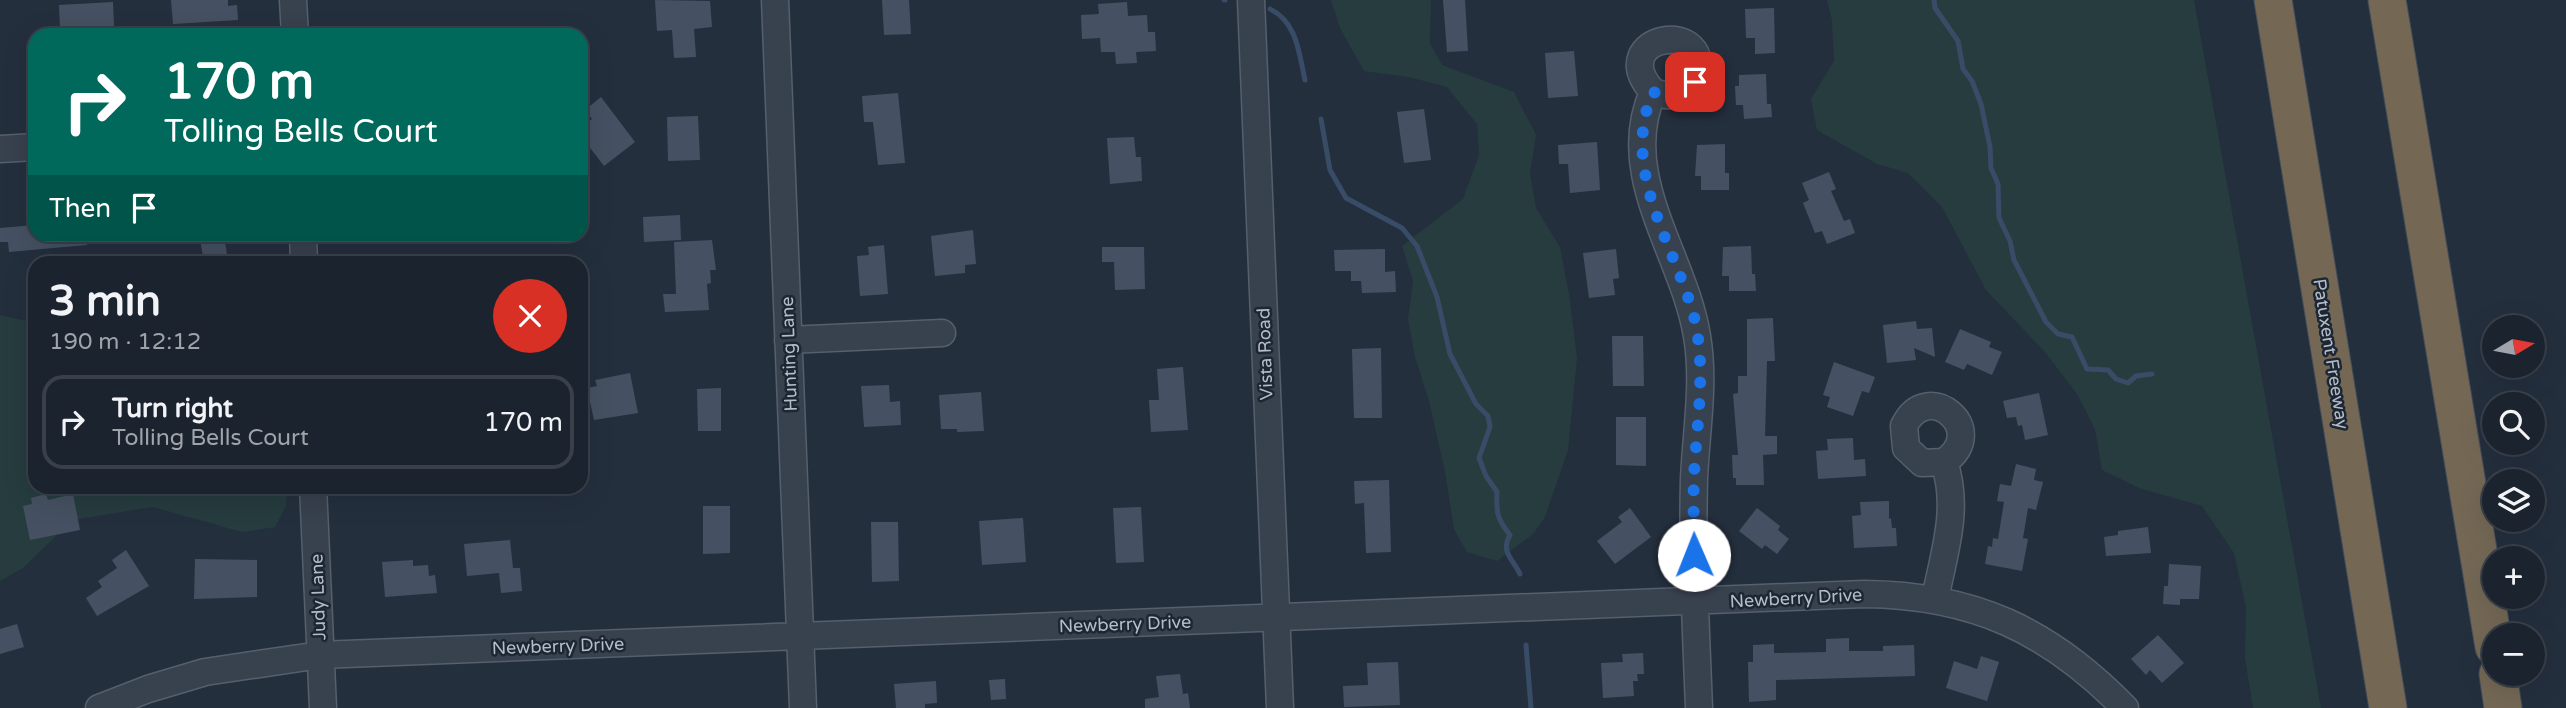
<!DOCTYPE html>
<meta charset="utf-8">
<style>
body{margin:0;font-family:"Varela Round",sans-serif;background:#282f3a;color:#f1f3f6;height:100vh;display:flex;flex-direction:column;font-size:26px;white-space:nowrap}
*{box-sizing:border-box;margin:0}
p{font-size:23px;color:#a0a4aa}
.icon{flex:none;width:38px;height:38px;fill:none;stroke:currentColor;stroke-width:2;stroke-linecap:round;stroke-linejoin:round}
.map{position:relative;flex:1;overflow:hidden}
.side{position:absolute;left:28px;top:256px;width:560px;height:238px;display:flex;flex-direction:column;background:#1b232e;border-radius:21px;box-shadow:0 7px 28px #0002,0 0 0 2px #39404a}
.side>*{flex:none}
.banner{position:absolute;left:28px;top:28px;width:560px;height:214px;border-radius:21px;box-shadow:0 7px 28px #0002,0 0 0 2px #39404a;background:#00695c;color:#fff;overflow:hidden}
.needle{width:46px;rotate:80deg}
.tools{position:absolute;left:2482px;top:315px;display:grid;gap:14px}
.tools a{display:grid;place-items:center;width:63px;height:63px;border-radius:50%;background:#1b232e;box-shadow:0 7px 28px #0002,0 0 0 2px #39404a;font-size:35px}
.pin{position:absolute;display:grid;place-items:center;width:60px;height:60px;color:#fff;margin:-30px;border-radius:14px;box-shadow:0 4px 10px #0006}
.me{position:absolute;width:77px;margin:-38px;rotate:359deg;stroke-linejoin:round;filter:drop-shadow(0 0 5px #0008)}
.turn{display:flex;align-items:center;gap:24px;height:147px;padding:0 21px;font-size:32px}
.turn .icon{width:91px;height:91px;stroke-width:2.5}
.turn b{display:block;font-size:49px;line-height:60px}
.then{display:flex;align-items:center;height:66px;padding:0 21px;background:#0003;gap:14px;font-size:26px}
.round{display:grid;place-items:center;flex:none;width:74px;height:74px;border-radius:37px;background:#282f3a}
.summary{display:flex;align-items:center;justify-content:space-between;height:119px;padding:0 21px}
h1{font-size:42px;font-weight:700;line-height:52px}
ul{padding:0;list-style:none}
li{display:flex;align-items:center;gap:21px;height:94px;margin:0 14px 10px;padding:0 7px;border:4px solid #39404a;border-radius:21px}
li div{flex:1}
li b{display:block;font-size:26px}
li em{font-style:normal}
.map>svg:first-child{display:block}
</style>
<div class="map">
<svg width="2566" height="708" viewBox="0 0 2566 708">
<rect width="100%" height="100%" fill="#242f3e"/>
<path fill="#263c3f" d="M1331 0H1431L1430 43 1442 65 1514 92 1536 135 1530 174 1536 208 1560 247 1569 294 1577 358 1568 450 1545 517 1533 534 1497 561 1467 552 1454 529 1445 472 1429 401 1415 357 1408 319 1413 281 1402 246 1463 199 1479 155 1477 124 1447 87 1409 77 1364 71 1340 28Z
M1827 0H2194L2321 708H2253L2245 658 2246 607 2234 553 2202 506 2139 488 2102 470 2095 429 2077 394 2045 352 1986 290 1942 207 1908 173 1877 164 1817 130 1811 99 1834 61 1832 20Z
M0 315 35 323V486L288 487 286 506 275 527 242 532 153 507 72 520 23 568 0 581Z"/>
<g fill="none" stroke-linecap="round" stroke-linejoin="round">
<path stroke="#394c67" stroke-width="5" d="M1224 0H1225
M1934 0 1935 8 1958 41 1963 69 1972 81 1981 104 1990 147 1991 168 1998 184 1999 218 2010 241 2014 260 2046 322 2058 334 2072 337 2087 369 2108 370 2116 379 2128 383 2136 376 2152 374
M1270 9C1297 22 1299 53 1305 80
M1321 119 1330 170 1346 198 1402 228 1417 246 1437 297 1450 354 1476 404 1488 416 1490 427 1479 458 1486 476 1497 492C1496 512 1497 519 1510 535 1500 552 1513 559 1520 574
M1526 645 1531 708"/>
</g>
<path fill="#455162" d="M171 0H228V6L237 5 238 20 173 24Z
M655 0 710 1 712 27 694 29 696 57 674 58 672 30 657 31Z
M882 0H909L911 34 884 35Z
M1443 0H1465L1468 51 1447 52Z
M113 2 114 26 60 29 59 5Z
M1127 2 1128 16 1147 15 1148 32H1155L1156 51 1136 52 1137 63 1116 64 1115 52H1101L1100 38 1082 39 1081 15 1099 14 1098 4Z
M1774 8 1775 53 1755 54V38H1746L1745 9Z
M1574 51 1578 96 1548 98 1545 53Z
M1766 74 1767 104H1771L1772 117 1744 119 1743 105H1736L1735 86H1739V75Z
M898 93 905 163 878 165 873 122H864L862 96Z
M601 97 635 142 604 166 581 136V127L592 119 585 110Z
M1424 109 1431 160 1404 163 1397 112Z
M698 116 700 160 668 161 667 117Z
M1134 137 1136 157H1141L1142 181 1110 184 1107 138Z
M1597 142 1600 190 1570 193 1568 164H1559L1558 145Z
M1725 144V173H1729V190H1701V176H1695L1697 145Z
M1829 172 1836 189 1831 191 1844 221 1850 219 1855 233 1827 244 1822 231 1815 233 1803 203 1809 200 1802 183Z
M680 215 681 240 644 242 643 217Z
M35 225V234H87V245L9 252 8 242H0V228Z
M973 230 976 264 965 265V273L935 276 931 236Z
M199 234H224L228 262H204Z
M712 240 716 270H710L711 283 707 284 709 310 665 312 663 294H676L674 242Z
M884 245 888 294 860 296 857 256 869 255 868 247Z
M1751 246 1752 274H1755L1756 291H1729V276H1722L1723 247Z
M1102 247H1144L1145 289 1115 290 1114 262H1102Z
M1385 249V272L1395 271 1396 292 1362 293 1361 281H1351V271H1335L1334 250Z
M1616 249 1619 278 1613 279 1615 295 1589 298 1583 253Z
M1773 318 1775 361H1767L1765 436H1777V454L1763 455 1764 485H1736V478H1733L1732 455H1738L1733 394 1738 393V376H1747V319Z
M1916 321 1917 329 1932 328 1935 357 1914 348 1916 360 1887 363 1883 325Z
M1960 329 1991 342 1989 347 2002 352 1992 375 1967 364 1964 370 1945 362Z
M1612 336H1643L1644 386H1613Z
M1381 348 1382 418H1354L1352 349Z
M1834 362 1875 377 1869 393 1862 391 1853 416 1827 407 1830 397 1823 395Z
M1183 367 1188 430 1151 432 1149 400H1159L1157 369Z
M630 373 638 413 594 420 587 388 597 386 595 380Z
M889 385 890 402 900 401 901 425 864 427 861 386Z
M721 388V431H698L697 389Z
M981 392 984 431 957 432V429H941L939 395Z
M2039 393 2048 435 2025 440 2022 425 2018 426 2016 417 2007 418 2003 401Z
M1616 417H1646V466L1616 465Z
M1853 438 1854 460 1865 459 1866 476 1818 479 1816 451 1828 450 1827 439Z
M2016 464 2036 469 2034 480 2043 482 2036 510 2028 508 2023 538 2028 539 2022 571 1985 564 1988 546 1992 547 1993 538 1998 539 2004 502 1997 501 2000 484 2011 486Z
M1389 480 1391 552 1366 553 1364 503 1355 504 1354 481Z
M46 494 48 500 73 494 80 530 30 540 23 506 32 504 31 498Z
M1889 501V519L1891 518 1892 528H1896L1897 546 1854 548 1852 516 1861 515 1860 502Z
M703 506H730V553L703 554Z
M1141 507 1144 562 1116 563 1113 508Z
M1630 508 1651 537 1615 564 1597 541 1622 522 1618 517Z
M1757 508 1780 526 1778 530 1789 539 1777 554 1765 545 1762 549 1739 531Z
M1023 518 1026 562 982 565 979 521Z
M871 522H898L899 581 872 582Z
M2148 527 2151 553 2106 556 2104 537 2118 535V531Z
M510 540 513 568H520L522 591 501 593 499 573 467 576 464 544Z
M126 550 149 586 97 616 86 598 102 587 98 581 117 568 112 560Z
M195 559 257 560V597L194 599Z
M413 560V566L428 565 429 576 435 575 437 593 385 597 382 562Z
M2169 564 2201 566 2199 599H2180V605L2163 604 2164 586H2168Z
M17 624 24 647 0 654V629Z
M2158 635 2184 663 2162 683 2150 670 2146 675 2131 659Z
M1849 638V651H1883V646L1914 645 1915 676 1776 680V700L1749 702 1748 662H1753V645L1774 644V653L1826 652V639Z
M1643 653 1644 674H1637L1638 681H1633L1634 696 1603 698 1601 663 1623 662 1622 654Z
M1981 656 1999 662 1987 701 1946 688 1954 661 1977 669Z
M1398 662 1400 705 1344 707 1343 686 1368 685 1367 663Z
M1180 674 1183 694 1188 693 1190 708H1145V699L1159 697 1156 676Z
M1005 679 1006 699 991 700 989 680Z
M936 681 937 703 925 704V708H896L894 684Z"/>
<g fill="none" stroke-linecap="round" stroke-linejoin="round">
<g stroke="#565f6c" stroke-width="29">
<path id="minor" d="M293 0 295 35
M775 0 803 708
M1251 0 1280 708
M1653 92C1602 35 1718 15 1695 82 1682 96 1670 98 1653 92 1616 176 1684 255 1697 336 1705 383 1696 432 1694 479 1692 556 1696 632 1699 708
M0 149 35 147
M303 234 304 262
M788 340 942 333
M313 486 323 708
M1935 599C1944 553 1960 508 1944 462L1922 463 1906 448 1904 426C1927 377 1991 430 1944 462
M99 708 148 689 205 672 320 655 1864 594C1973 595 2049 630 2125 708"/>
</g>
<g stroke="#434c59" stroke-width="39">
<path id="highway" d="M2273 0 2388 708
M2387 0 2494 647
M2498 674 2503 708"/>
</g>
<use href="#minor" stroke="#38414e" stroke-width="26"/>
<use href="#highway" stroke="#746855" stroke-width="37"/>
</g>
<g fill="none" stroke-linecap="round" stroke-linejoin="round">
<path stroke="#1a73e8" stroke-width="12" stroke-dasharray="0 21.6" d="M1694 555C1694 529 1693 502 1694 475 1697 419 1708 360 1691 306 1669 237 1621 165 1653 92 1670 98 1682 96 1695 82"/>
</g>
<g text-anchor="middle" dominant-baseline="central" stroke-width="5" stroke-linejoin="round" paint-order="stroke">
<g font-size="18" fill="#b4bcc9" stroke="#1d2633">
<text transform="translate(789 354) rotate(-92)">Hunting Lane</text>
<text transform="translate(1265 354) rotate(-92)">Vista Road</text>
<text transform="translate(2331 354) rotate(81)">Patuxent Freeway</text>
<text transform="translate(318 597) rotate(-92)">Judy Lane</text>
<text transform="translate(1796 598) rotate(-3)">Newberry Drive</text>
<text transform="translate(1125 624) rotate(-2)">Newberry Drive</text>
<text transform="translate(558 646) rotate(-2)">Newberry Drive</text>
</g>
</g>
</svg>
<div class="tools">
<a><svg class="needle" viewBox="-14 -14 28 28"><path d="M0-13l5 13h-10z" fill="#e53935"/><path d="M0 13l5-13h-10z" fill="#a0a4aa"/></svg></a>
<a><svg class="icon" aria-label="search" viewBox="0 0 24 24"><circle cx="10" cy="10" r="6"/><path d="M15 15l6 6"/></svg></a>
<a><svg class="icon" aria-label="layers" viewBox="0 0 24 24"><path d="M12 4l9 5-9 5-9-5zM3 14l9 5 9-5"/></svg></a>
<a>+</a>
<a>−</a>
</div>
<div class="pin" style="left:1695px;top:82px;background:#d93025"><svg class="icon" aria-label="arrive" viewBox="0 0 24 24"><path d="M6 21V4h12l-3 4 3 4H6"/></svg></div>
<svg class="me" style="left:1694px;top:555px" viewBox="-20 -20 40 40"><circle r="19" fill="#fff"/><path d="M0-13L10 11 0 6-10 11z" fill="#1a73e8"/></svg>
<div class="banner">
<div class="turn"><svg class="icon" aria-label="right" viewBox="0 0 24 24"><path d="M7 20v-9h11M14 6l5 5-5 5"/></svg><div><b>170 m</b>Tolling Bells Court</div></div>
<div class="then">Then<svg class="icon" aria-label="arrive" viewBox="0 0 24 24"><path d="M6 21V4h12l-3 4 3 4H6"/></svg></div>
</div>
<section class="side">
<div class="summary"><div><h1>3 min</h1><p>190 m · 12:12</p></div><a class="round" style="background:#d93025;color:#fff"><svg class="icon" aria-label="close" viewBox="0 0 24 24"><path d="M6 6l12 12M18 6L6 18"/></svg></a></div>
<ul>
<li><svg class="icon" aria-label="right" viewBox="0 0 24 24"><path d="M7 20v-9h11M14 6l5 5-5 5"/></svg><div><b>Turn right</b><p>Tolling Bells Court</p></div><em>170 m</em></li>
</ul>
</section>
</div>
